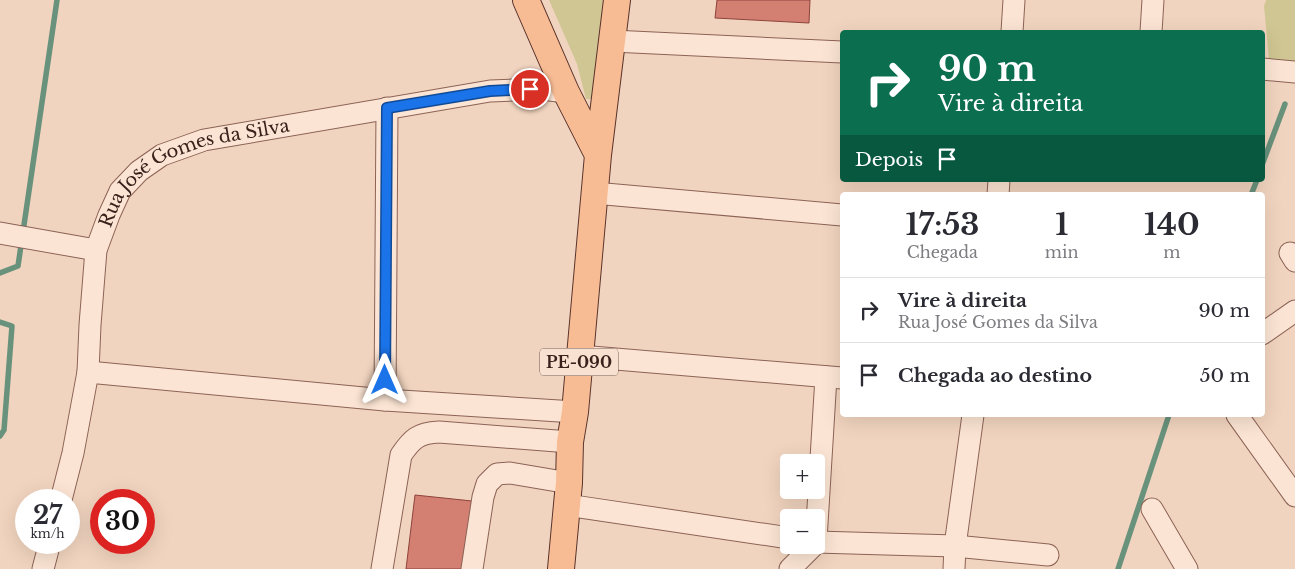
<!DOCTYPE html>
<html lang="pt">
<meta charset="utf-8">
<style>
body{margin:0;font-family:"Libre Baskerville",serif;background:#f7f7f7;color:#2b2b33;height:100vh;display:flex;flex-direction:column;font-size:19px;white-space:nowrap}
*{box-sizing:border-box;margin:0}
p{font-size:16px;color:#7c7c81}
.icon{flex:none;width:28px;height:28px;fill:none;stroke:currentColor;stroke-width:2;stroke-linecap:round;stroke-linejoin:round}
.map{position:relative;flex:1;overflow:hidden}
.details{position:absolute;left:840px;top:192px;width:425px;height:225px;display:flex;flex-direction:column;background:#fff;border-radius:5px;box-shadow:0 5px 20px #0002}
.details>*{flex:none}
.guide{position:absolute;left:840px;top:30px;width:425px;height:152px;border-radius:5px;box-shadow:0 5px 20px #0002;background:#0b6e4f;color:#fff;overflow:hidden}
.controls{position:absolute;left:780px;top:454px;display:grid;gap:10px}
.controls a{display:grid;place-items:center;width:45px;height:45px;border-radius:5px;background:#fff;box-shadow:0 5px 20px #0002;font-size:25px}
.speed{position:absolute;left:15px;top:489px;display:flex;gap:10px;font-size:25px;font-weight:700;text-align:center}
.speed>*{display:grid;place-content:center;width:65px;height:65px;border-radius:50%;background:#fff;box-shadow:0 5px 20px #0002;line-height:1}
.speed small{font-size:12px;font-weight:400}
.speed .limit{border:8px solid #d22;background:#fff;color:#111}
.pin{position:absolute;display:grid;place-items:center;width:42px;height:42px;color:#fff;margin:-21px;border:2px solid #fff;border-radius:50%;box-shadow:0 1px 5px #0007}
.me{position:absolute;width:55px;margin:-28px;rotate:0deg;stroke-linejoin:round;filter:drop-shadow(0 0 4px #0008)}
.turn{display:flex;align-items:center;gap:18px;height:105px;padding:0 15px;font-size:22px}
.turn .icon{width:65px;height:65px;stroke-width:2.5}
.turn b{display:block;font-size:35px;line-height:42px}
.then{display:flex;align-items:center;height:48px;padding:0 15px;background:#0003;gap:10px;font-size:19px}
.eta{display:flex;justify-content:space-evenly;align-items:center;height:85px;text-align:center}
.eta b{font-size:30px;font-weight:800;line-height:35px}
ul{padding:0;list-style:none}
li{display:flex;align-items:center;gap:15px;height:65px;padding:0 15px;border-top:1px solid #e1e1e2}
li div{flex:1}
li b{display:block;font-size:19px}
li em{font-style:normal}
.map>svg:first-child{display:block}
</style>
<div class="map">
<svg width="1295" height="569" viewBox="0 0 1295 569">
<rect width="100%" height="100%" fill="#f1d4bf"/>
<path fill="#d0c693" d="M549 0H605L593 99H586L577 64Z
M1266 0H1295V64L1269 59 1264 6Z"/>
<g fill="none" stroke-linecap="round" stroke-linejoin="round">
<path stroke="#69927c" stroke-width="5.5" d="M1262 165 1285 104
M1251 195 1257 180
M0 273 18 266 57 0
M0 322 12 326 4 430 0 436
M1118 569 1169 415"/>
</g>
<path fill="#d37f72" stroke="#8d433a" d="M717 0H810L809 23 715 18Z
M415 495 472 501 464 569H406Z"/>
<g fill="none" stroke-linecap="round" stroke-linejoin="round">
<g stroke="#8c6356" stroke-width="23">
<g id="minor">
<path d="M1012 32 1014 0"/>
<path d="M1151 32 1153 0"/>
<path d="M612 41 842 52"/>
<path d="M1262 69 1295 72"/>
<path d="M594 193 842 215"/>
<path d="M998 195 999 180"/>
<path d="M0 233 96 250"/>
<path d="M1290 253 1295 261"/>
<path d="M1262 334 1295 311"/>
<path d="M580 356 842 378"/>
<path d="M88 372 385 400 575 412"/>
<path d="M385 400 387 108"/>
<path d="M1237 415 1295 496"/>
<path id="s1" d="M61 500 73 453 88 372 90 325 96 250 109 215 120 191 139 171 162 155 204 140 490 91 542 89 566 92"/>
<path d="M567 505 789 538"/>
<path d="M1152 509 1187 569"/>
<path d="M816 540 826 377"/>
<path d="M816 542 955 546 1048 555"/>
<path d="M43 569 50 542"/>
<path d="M382 569 401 455C412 439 418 433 439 432L570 442"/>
<path d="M472 569 483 497 487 484 497 474 510 473 569 483"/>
<path d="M790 569 814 545"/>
<path d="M954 569 955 546 973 415"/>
</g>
</g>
<g stroke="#59332b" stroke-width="28">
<path id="major" d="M526 0 566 92 598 155
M561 569 569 483 570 442 575 412 598 155 617 0"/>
</g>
<use href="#minor" stroke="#fbe4d3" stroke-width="21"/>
<use href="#major" stroke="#f8bc94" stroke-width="26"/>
</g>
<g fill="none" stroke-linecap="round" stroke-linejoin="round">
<g stroke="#114b97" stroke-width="12">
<path id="route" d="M385 380 387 108 490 91 530 89"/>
</g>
<use href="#route" stroke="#1a73e8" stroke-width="9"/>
</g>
<g text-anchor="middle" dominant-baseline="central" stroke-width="5" stroke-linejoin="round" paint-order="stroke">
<rect fill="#f8e1d0" stroke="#735b52" stroke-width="1" x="540" y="348.5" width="78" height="27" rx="4"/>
<g font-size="16" font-weight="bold" fill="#3a221c">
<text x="579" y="362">PE-090</text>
</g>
<g font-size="18" fill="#3a221c" stroke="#f8e1d0">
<text stroke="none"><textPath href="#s1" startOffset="391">Rua José Gomes da Silva</textPath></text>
</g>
</g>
</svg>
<div class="controls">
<a>+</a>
<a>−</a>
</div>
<div class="speed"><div>27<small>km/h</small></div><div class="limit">30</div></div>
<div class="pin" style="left:530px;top:89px;background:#d93025"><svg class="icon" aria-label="arrive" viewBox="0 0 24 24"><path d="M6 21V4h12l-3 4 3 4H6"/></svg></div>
<svg class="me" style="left:385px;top:380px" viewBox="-20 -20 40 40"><path d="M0-17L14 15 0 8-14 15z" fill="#1a73e8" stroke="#fff" stroke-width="4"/></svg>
<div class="guide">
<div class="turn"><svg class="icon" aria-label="right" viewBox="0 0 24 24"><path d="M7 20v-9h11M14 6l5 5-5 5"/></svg><div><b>90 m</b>Vire à direita</div></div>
<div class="then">Depois<svg class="icon" aria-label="arrive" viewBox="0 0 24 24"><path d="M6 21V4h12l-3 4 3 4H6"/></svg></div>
</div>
<section class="details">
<div class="eta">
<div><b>17:53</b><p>Chegada</p></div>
<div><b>1</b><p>min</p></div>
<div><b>140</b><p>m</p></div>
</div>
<ul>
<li><svg class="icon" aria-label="right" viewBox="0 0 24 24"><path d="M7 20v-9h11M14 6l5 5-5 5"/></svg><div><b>Vire à direita</b><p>Rua José Gomes da Silva</p></div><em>90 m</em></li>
<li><svg class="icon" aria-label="arrive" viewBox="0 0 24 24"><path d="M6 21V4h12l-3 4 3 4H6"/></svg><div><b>Chegada ao destino</b></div><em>50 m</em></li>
</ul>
</section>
</div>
